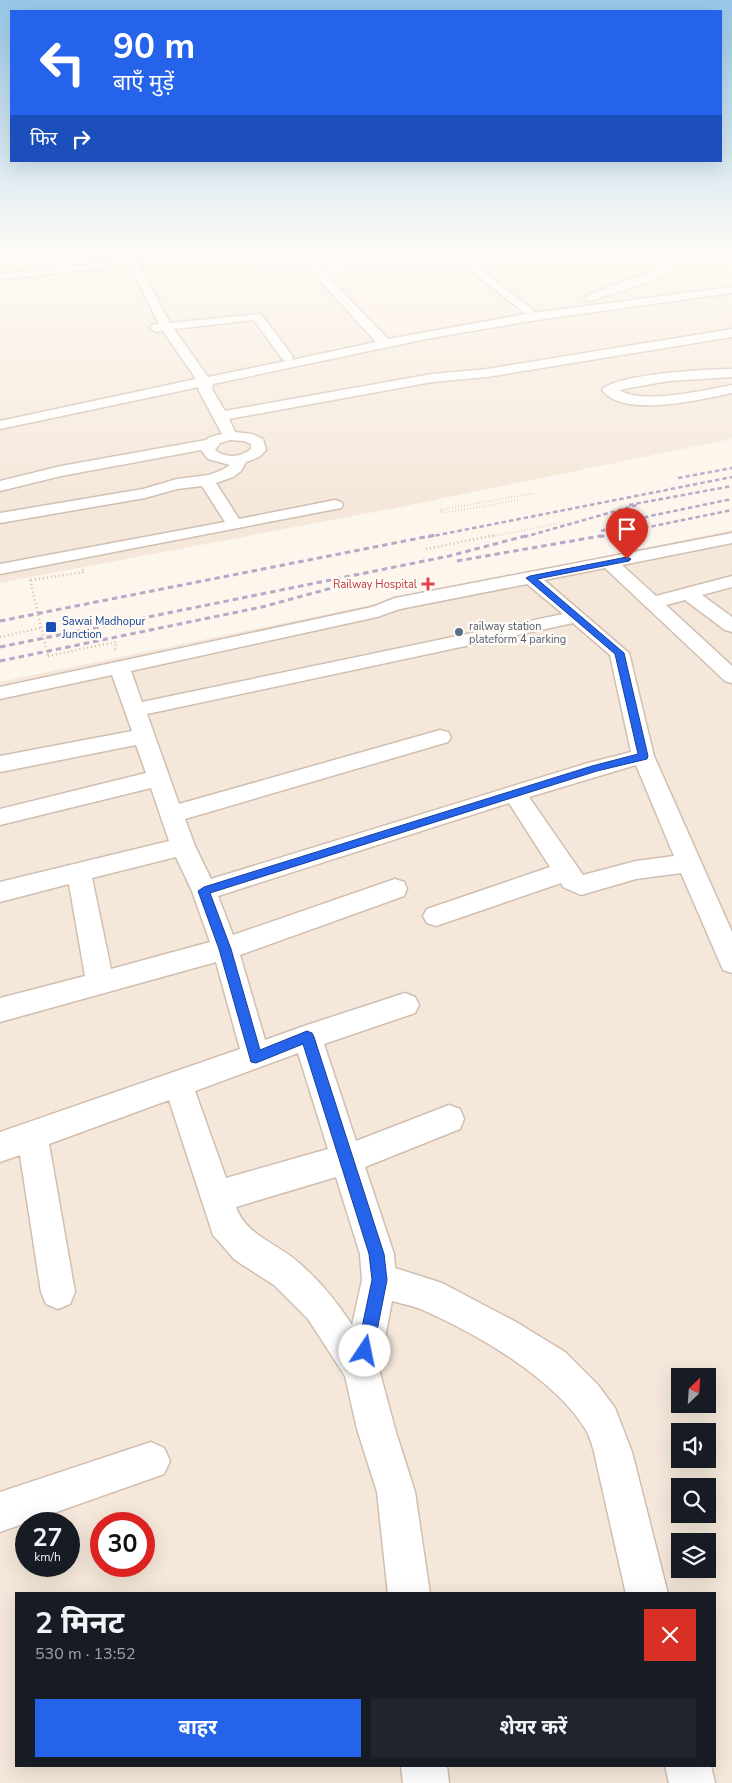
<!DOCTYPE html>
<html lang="hi">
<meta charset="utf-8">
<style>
body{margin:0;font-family:"Nunito Sans","Noto Sans Devanagari",sans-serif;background:#20242c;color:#f1f3f6;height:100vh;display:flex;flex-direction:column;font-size:19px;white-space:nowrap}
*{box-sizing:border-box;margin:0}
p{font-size:16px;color:#9ea1a6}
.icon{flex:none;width:28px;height:28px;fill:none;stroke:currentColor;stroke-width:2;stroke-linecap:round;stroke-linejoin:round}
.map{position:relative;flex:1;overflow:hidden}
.side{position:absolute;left:15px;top:1592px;width:701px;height:175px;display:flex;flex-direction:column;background:#171b24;border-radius:0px;box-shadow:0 5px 20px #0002}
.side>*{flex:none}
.top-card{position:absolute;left:10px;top:10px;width:712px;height:152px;border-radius:0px;box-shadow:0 5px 20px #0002;background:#2563eb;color:#fff;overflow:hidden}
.needle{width:32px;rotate:25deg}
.buttons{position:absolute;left:671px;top:1368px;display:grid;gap:10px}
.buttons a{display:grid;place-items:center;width:45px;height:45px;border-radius:0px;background:#171b24;box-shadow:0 5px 20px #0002;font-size:25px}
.speed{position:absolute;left:15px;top:1512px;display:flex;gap:10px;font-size:25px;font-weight:700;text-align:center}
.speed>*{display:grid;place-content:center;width:65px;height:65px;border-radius:50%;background:#171b24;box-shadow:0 5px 20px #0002;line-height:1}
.speed small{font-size:12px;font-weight:400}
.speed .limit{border:8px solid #d22;background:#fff;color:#111}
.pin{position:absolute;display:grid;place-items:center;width:42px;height:42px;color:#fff;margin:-51px -21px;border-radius:50% 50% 50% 0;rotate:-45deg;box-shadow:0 0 5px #0007}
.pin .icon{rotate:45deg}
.me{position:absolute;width:55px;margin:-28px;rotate:11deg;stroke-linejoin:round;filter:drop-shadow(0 0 4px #0008)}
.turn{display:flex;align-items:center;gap:18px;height:105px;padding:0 20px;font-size:22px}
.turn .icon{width:65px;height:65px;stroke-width:2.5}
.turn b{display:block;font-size:35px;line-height:42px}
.then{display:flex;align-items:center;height:48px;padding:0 20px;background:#0003;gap:10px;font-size:19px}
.round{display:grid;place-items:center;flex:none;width:52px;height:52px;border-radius:0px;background:#20242c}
.headline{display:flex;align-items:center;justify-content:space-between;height:85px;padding:0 20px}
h1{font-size:30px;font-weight:700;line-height:38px}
.button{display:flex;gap:10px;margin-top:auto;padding:10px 20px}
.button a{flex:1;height:58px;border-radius:0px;background:#2563eb;color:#fff;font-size:20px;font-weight:700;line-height:58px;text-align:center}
.button a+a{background:#20242c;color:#f1f3f6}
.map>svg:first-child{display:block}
</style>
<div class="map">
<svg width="732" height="1783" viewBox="0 0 732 1783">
<rect width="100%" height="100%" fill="#fdf6ec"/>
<path fill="#f5e8da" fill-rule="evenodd" d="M0 250H732V439L395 508 0 583Z
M732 530V1783H0V682ZM680 1376H708V1404H680ZM680 1431H708V1459H680ZM680 1486H708V1514H680ZM26 1524H69V1566H26ZM101 1524H144V1566H101ZM680 1541H708V1569H680ZM16 1594H715V1766H16Z"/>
<path fill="#fde8e0" d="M319 250 416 331 375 335 306 251Z"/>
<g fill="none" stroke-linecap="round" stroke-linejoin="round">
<g stroke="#d1beb0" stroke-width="3">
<path id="minor" d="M217 250H247L242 253 142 264 137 261 142 258Z
M292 250H302L388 339 526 314 444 250H455L532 309 534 311 532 313 732 287V293L530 321 426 339 213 384 212 389 225 411 432 374 487 369 732 329V337L487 377 432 382 229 419 235 432 252 434 263 439 266 450 259 457 246 462 241 471 233 477 216 483 239 519 335 500 341 502 343 505 341 508 0 574V564L225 522 202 486 177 489 145 498 0 523V513L143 489 177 479 209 475 222 470 230 465 208 459 201 450 61 476 0 491V481L61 466 206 440 210 437 222 434 198 389 199 387 0 429V421L196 379 163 331 156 332 150 328 152 325 159 324 131 267 136 264 141 267 170 323 259 314 262 315 291 354 293 357 292 360 376 342ZM254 320 283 360 286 361 208 377 174 329ZM230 440 244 441 251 444V449C241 457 226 459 215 450L220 443Z
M684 250H695C672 278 627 289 594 300L590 301 584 298 586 296 652 271Z
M108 262 113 265 112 267 0 280V274Z
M732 369V377L668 381 619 390C641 405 706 390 732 385V393C702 399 624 419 602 390 614 374 710 369 732 369Z
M732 533V543L622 565 656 596 732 576V587L702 595 732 617V632L725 630 685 600 666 605 732 666V683L725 681 605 568 544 580 629 653 654 756 732 932V973L723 970 681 873 636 879 581 895 563 887 561 883 436 926 427 923 423 916 427 909 550 867 509 803 218 896 233 935 395 879 404 882 407 889 404 896 240 955 265 1040 307 1025 405 993 415 997 419 1005 415 1013 324 1044 356 1141 449 1105 460 1109 464 1119 460 1129 365 1167 394 1254 395 1268 442 1283 516 1322 565 1352 598 1385 615 1408 632 1452 668 1594H626L594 1452C592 1445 590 1437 586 1430 555 1379 479 1335 425 1311 415 1306 403 1304 392 1301L379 1369 395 1429 415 1492 430 1594H388L377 1492 357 1429 345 1376 308 1319 274 1285 235 1260 213 1235 169 1100 49 1144 75 1292 70 1304 58 1309 46 1304 41 1292 20 1155 0 1162V1132L240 1049 216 962 0 1022V998L85 976 69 884 0 902V882L169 841 151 788 0 825V809L146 773 136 745 0 772V756L132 731 112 675 0 699V687L372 607 395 598ZM527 584 563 614 142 702 131 671 377 617 400 609ZM573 623 610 655 631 752 588 763 211 879 195 846 185 819 448 742 451 737 448 732 440 730 179 804 147 714ZM636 765 674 856 636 861 583 875 529 797ZM176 857 192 891 210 942 111 969 92 878ZM298 1053 328 1149 226 1178 195 1091ZM336 1177 360 1254 362 1280 352 1325C337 1302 320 1281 299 1263 279 1244 246 1236 236 1207Z
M151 1442 164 1448 170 1461 164 1474 0 1532V1492Z
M401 1766H447L449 1783H403Z
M665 1766H711L715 1783H669Z"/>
</g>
<path stroke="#d9b8a5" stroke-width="2" stroke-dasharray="0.5 2.5" stroke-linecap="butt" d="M518 500 443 513 440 510 535 493
M489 537 564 522"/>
<path stroke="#d9b8a5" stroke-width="2.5" stroke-dasharray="1 3" stroke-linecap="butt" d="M426 549 495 535
M31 580 84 572 82 568
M0 637 41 628
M48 656 116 642 115 652"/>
<use href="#minor" fill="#fff" fill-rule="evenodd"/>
<path stroke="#b9a8c9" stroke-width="2.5" stroke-dasharray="4.5 3" stroke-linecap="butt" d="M678 478 732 468
M629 505 732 486
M601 531 650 516 732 499
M428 537 732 477
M524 537 637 505
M600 537 732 510"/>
<path stroke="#b9a8c9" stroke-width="3" stroke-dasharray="5.5 4" stroke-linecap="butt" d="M457 561 606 535
M0 621 435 535
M0 647 449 556 529 535
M0 661 262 607 350 583"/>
<path stroke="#d9b8a5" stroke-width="2.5" stroke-dasharray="1 3" stroke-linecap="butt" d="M30 580 48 656"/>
</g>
<linearGradient id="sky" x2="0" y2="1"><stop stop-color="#97c7e8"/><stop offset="0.5" stop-color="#fefbf6"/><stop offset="1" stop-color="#fefbf6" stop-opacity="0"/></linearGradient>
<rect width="732" height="499" fill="url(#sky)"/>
<path fill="#2563eb" stroke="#184099" d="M627 557 631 559 629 561 537 579 624 653 648 756 647 759 597 771 210 893 231 949 260 1050 307 1031 312 1033 314 1037 384 1254 387 1280 373 1351 371 1357 365 1359 359 1357 357 1351 372 1280 369 1254 303 1044 256 1063 251 1062 219 949 198 891 204 887 592 766 638 754 615 654 526 578 530 576Z"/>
<path fill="#e0444e" stroke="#fffaf3" stroke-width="2" d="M425.5 576.5h5v5h5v5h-5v5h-5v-5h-5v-5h5z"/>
<rect fill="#1a4fb4" stroke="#fffaf3" stroke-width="2" x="45" y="621" width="12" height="12" rx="2.5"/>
<circle fill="#5c6f8a" stroke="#fffaf3" stroke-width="2" cx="459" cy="632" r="5"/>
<g text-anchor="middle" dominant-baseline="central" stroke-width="4.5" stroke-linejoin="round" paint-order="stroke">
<g font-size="11" fill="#be3a42" stroke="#fffaf3" text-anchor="end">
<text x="417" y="584">Railway Hospital</text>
</g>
<g font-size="11" fill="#164399" stroke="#fffaf3" text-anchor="start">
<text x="62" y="621">Sawai Madhopur<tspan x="62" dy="13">Junction</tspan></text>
</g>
<g font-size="11" fill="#4e5e75" stroke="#fffaf3" text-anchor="start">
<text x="469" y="626">railway station<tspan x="469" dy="13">plateform 4 parking</tspan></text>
</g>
</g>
</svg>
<div class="buttons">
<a><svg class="needle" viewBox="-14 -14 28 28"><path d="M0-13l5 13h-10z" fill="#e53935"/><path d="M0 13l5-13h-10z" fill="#9ea1a6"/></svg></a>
<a><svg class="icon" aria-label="sound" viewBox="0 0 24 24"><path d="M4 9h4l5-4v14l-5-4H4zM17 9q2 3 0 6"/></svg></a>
<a><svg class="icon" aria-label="search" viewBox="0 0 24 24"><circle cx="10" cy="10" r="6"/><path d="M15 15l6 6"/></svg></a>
<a><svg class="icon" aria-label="layers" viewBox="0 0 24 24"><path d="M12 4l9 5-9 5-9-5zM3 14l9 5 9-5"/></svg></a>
</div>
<div class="speed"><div>27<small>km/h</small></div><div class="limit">30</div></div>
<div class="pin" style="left:627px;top:559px;background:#d93025"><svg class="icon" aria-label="arrive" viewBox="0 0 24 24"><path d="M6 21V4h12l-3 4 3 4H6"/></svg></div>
<svg class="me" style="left:365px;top:1351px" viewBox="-20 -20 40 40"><circle r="19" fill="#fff"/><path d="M0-13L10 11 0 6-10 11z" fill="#2563eb"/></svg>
<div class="top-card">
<div class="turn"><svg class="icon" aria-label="left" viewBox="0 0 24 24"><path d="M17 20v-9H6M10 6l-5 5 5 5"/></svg><div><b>90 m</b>बाएँ मुड़ें</div></div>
<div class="then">फिर<svg class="icon" aria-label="right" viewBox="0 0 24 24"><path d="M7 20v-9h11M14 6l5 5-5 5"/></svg></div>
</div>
<section class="side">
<div class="headline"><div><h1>2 मिनट</h1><p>530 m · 13:52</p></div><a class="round" style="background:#d93025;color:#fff"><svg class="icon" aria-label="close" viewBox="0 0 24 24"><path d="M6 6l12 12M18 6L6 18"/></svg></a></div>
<div class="button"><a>बाहर</a><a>शेयर करें</a></div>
</section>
</div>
